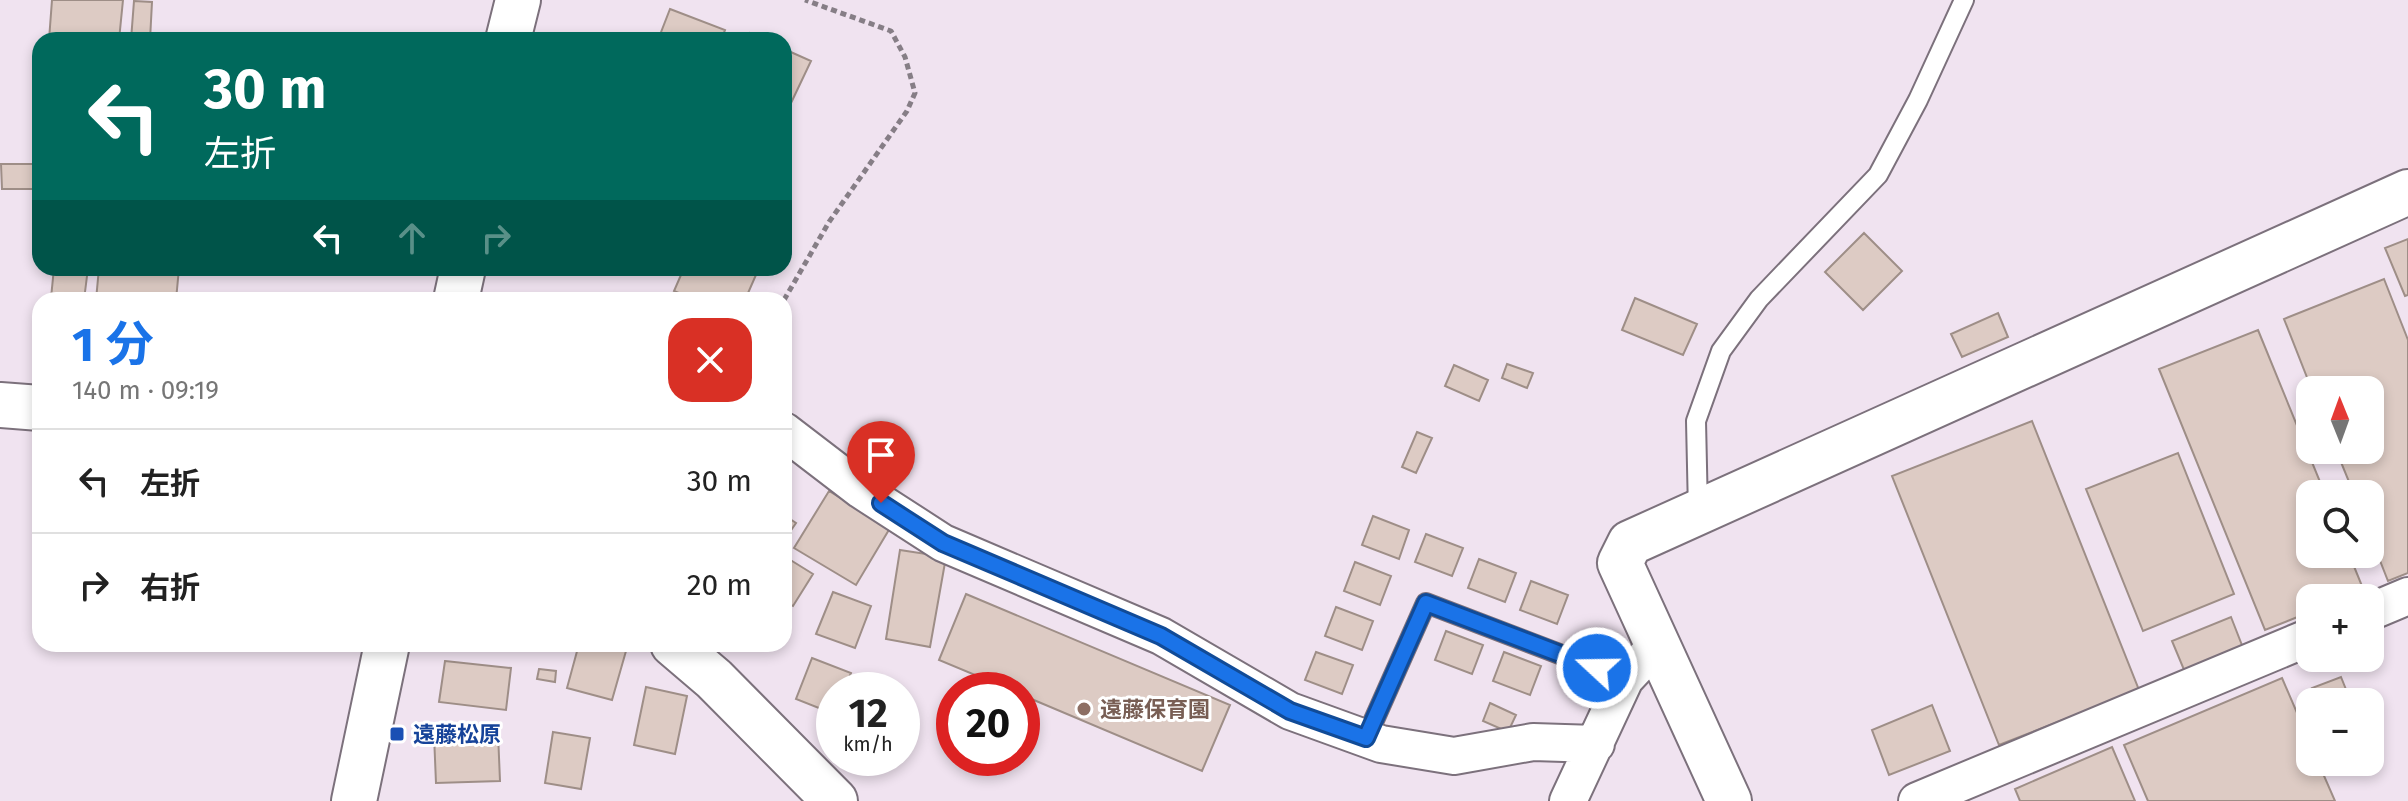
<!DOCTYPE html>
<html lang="ja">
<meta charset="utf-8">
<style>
body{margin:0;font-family:"Fira Sans","Noto Sans JP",sans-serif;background:#f6f6f6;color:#222;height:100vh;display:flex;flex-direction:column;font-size:30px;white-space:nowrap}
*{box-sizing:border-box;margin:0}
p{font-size:26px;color:#767676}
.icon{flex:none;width:44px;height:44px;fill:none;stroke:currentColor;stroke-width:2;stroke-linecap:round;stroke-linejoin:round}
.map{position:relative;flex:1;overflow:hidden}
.panel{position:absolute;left:32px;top:292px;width:760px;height:360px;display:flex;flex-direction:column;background:#fff;border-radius:24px;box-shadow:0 4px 12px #0003}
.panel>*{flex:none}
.hud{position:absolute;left:32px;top:32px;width:760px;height:244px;border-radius:24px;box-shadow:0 4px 12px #0003;background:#00695c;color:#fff;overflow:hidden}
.needle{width:52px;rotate:359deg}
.buttons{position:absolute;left:2296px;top:376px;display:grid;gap:16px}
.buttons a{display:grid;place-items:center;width:88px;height:88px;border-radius:16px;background:#fff;box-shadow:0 4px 12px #0003;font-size:40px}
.speed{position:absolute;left:816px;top:672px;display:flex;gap:16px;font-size:40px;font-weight:700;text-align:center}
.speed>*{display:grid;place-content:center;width:104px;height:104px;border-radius:50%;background:#fff;box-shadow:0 4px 12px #0003;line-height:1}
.speed small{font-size:20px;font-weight:400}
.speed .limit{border:12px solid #d22;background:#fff;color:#111}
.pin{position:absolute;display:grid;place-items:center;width:68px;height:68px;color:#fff;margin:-82px -34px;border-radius:50% 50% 50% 0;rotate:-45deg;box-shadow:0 0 8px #0007}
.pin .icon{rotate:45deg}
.me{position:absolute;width:88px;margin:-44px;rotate:291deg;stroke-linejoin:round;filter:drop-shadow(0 0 6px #0008)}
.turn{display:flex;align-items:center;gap:28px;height:168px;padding:0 40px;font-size:36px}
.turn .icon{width:104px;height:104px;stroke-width:2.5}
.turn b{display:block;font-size:56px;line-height:68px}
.lanes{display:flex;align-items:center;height:76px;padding:0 40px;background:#0003;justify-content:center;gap:40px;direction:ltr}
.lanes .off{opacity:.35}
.round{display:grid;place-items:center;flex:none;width:84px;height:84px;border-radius:24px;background:#f6f6f6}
.summary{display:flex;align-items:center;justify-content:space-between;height:136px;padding:0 40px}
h1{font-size:48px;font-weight:700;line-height:60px;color:#1a73e8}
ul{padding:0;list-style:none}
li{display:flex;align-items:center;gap:24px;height:104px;padding:0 40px;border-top:2px solid #e0e0e0}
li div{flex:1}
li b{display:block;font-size:30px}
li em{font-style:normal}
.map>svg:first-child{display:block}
</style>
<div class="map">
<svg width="2408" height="801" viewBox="0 0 2408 801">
<rect width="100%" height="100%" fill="#f0e3f0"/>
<path fill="#ddcbc4" stroke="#9e8e87" stroke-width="2" d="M52 0H123L119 40H49Z
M134 1 152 2 150 40H131Z
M670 9 725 30 721 40H658Z
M750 33 766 40H747Z
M784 49 811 61 791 103 784 99Z
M1 164H40V189H2Z
M1864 233 1902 271 1863 310 1825 272Z
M2408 239V295L2405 296 2385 248Z
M54 268H88L84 300 51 298Z
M99 268H179L176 300H96Z
M684 268H759L745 300H695L674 291Z
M2384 279 2408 340V573L2388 581 2370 535V494H2354L2336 450H2370V390H2312L2284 319Z
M1635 298 1697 324 1683 355 1622 330Z
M1998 313 2008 337 1962 357 1951 334Z
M2258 330 2325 494H2310V554H2349L2364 591 2346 598H2310V612L2265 630 2159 369Z
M1507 364 1533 373 1527 388 1502 378Z
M1454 365 1488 380 1479 401 1445 386Z
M2032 421 2139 690 1999 745 1892 476Z
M1417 432 1432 438 1416 473 1402 467Z
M2178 453 2234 594 2143 631 2086 489Z
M829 491 890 528 856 585 794 548Z
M784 515 796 523 785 539 784 538Z
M1373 516 1409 530 1399 559 1362 545Z
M1426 534 1463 548 1452 576 1415 562Z
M900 550 946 557 930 647 886 639Z
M784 556 813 574 793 606 784 601Z
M1479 559 1516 573 1505 602 1468 588Z
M1355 562 1391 576 1380 605 1344 591Z
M1531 581 1568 595 1557 624 1520 610Z
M833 592 871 606 855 648 816 634Z
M966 594 1230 705 1202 771 1022 695V690H1011L939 660Z
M1336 607 1373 621 1362 650 1325 636Z
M2231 617 2245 653 2187 677 2172 641Z
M1446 631 1483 645 1472 674 1435 660Z
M105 644H143V646L105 647Z
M540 644H569V650L540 647Z
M579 644H628L612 700 567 688Z
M1316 652 1353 665 1342 694 1305 680Z
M1504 652 1541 666 1530 695 1493 681Z
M812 658 851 673 844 690H834V714L796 699Z
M445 661 511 668 506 710 439 702Z
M539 669 556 671 555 682 537 679Z
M2341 677 2351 702H2318L2312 688Z
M2282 678 2310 743V762H2318L2335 801H2148L2124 745Z
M646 687 687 696 675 754 634 745Z
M1490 703 1516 715 1508 732 1483 721Z
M1932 705 1950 751 1889 775 1872 730Z
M553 732 590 738 581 789 545 783Z
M498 733 500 781 436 783 434 735Z
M2112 747 2135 801H2020L2015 789Z
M2370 751 2375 763 2346 774 2341 762H2370Z"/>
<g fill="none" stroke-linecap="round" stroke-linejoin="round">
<g stroke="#7c717c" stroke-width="22">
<path id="service" d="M1698 511 1696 421 1721 351 1759 299 1878 175 1918 100 1964 0
M1366 738 1426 603 1625 679"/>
</g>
<g stroke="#7c717c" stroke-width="40">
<path id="minor" d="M784 431 861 490 943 543 1161 636 1290 711 1381 744 1454 756 1533 742 1596 744
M2370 612 2408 596
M1568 801 1625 679 1656 646
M1917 801 2310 637"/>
</g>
<g stroke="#7c717c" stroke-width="48">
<path id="tertiary" d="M0 405 40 408
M673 644 714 679 835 801
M1729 801 1620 563 1630 543 2408 192"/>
</g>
<g stroke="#7c717c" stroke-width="48">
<path id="secondary" d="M508 40 518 0
M456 300 463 268
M354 801 387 644"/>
</g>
<path stroke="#867e86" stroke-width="5" stroke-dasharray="6 4" stroke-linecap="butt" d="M784 300 829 222 907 111 915 93 905 57 891 31 805 0"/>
<use href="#service" stroke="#fff" stroke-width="18"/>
<use href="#minor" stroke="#fff" stroke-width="36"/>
<use href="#tertiary" stroke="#fff" stroke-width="44"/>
<use href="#secondary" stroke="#fff" stroke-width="44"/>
</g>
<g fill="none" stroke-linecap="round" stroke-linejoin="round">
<g stroke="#114b97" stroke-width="20">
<path id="route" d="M881 503 943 543 1161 636 1290 711 1366 738 1426 603 1597 668"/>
</g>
<use href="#route" stroke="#1a73e8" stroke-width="14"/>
</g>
<circle fill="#8d6e63" stroke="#fff" stroke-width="3" cx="1084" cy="709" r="8"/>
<rect fill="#1a4fb4" stroke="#fff" stroke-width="3" x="389" y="726" width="16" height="16" rx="4"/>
<g text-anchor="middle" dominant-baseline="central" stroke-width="6" stroke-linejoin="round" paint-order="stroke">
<g font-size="22" font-weight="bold" fill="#785e54" stroke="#fff" text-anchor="start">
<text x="1100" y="709">遠藤保育園</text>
</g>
<g font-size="22" font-weight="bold" fill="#164399" stroke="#fff" text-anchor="start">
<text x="413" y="734">遠藤松原</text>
</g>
</g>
</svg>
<div class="buttons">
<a><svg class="needle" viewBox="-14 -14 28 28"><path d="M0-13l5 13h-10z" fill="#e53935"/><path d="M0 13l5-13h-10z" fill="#767676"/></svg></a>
<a><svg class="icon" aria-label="search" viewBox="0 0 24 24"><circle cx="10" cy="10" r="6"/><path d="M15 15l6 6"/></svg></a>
<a>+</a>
<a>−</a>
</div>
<div class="speed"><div>12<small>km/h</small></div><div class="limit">20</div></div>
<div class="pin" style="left:881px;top:503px;background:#d93025"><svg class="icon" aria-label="arrive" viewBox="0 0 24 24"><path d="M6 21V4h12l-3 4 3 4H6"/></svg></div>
<svg class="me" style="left:1597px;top:668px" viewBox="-20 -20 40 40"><circle r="17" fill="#1a73e8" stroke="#fff" stroke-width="3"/><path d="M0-11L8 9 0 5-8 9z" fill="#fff"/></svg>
<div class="hud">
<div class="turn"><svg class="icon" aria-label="left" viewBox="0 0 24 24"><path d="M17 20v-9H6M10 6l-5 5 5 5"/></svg><div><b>30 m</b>左折</div></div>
<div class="lanes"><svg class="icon" aria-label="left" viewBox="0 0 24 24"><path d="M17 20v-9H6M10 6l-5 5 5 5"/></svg><svg class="icon off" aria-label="ahead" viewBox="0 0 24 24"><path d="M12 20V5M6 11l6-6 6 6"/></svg><svg class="icon off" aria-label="right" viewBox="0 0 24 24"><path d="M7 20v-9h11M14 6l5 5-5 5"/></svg></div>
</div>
<section class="panel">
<div class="summary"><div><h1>1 分</h1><p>140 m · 09:19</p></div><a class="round" style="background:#d93025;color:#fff"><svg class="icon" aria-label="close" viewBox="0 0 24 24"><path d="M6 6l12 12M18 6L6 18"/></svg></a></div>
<ul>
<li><svg class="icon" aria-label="left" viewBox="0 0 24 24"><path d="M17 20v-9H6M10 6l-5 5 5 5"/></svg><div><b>左折</b></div><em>30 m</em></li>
<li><svg class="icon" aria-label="right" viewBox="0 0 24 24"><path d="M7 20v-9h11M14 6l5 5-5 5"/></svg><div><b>右折</b></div><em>20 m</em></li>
</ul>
</section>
</div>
